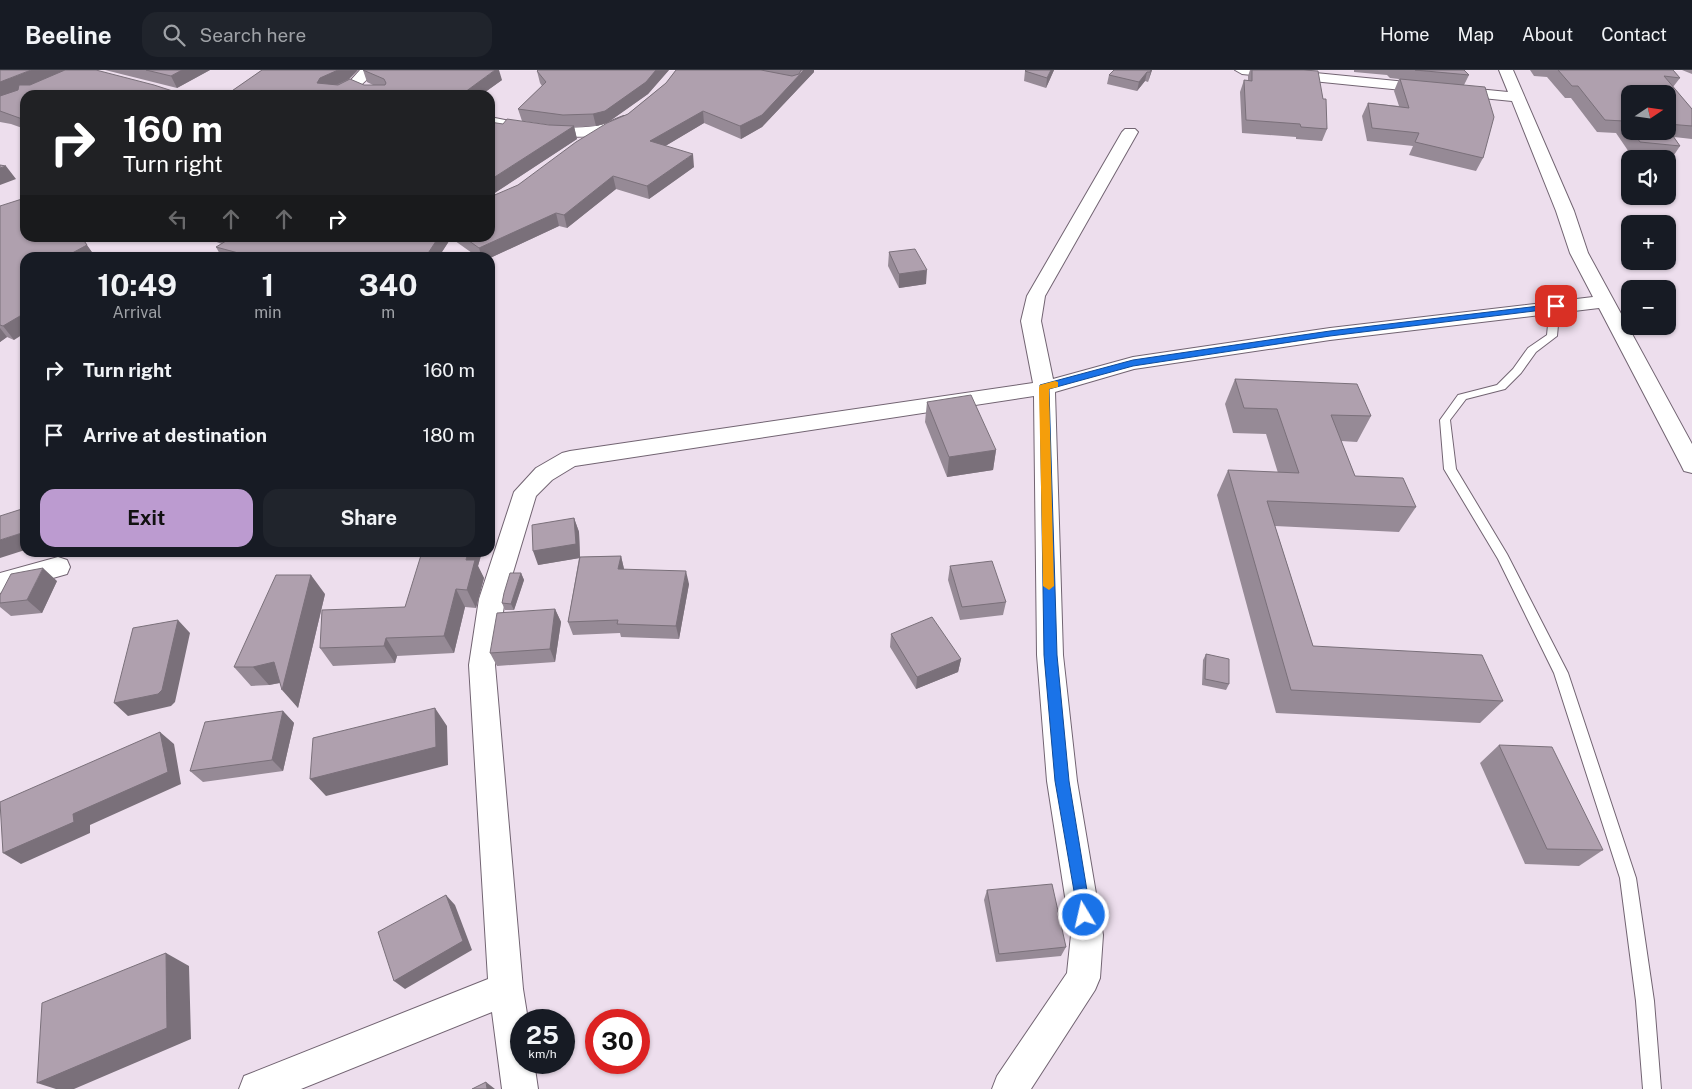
<!DOCTYPE html>
<meta charset="utf-8">
<style>
body{margin:0;font-family:"Public Sans",sans-serif;background:#20242c;color:#f1f3f6;height:100vh;display:flex;flex-direction:column;font-size:19px;white-space:nowrap}
*{box-sizing:border-box;margin:0}
p{font-size:16px;color:#9ea1a6}
.icon{flex:none;width:28px;height:28px;fill:none;stroke:currentColor;stroke-width:2;stroke-linecap:round;stroke-linejoin:round}
.map{position:relative;flex:1;overflow:hidden}
.panel{position:absolute;left:20px;top:182px;width:475px;height:305px;display:flex;flex-direction:column;background:#171b24;border-radius:15px;box-shadow:0 1px 4px #0004}
.panel>*{flex:none}
.banner{position:absolute;left:20px;top:20px;width:475px;height:152px;border-radius:15px;box-shadow:0 1px 4px #0004;background:#202124;color:#fff;overflow:hidden}
.needle{width:32px;rotate:77deg}
.tools{position:absolute;left:1621px;top:15px;display:grid;gap:10px}
.tools a{display:grid;place-items:center;width:55px;height:55px;border-radius:10px;background:#171b24;box-shadow:0 1px 4px #0004;font-size:25px}
.speed{position:absolute;left:510px;top:939px;display:flex;gap:10px;font-size:25px;font-weight:700;text-align:center}
.speed>*{display:grid;place-content:center;width:65px;height:65px;border-radius:50%;background:#171b24;box-shadow:0 1px 4px #0004;line-height:1}
.speed small{font-size:12px;font-weight:400}
.speed .limit{border:8px solid #d22;background:#fff;color:#111}
.pin{position:absolute;display:grid;place-items:center;width:42px;height:42px;color:#fff;margin:-21px;border-radius:10px;box-shadow:0 2px 8px #0006}
.me{position:absolute;width:55px;margin:-28px;rotate:351deg;stroke-linejoin:round;filter:drop-shadow(0 0 4px #0008)}
.turn{display:flex;align-items:center;gap:18px;height:105px;padding:0 20px;font-size:22px}
.turn .icon{width:65px;height:65px;stroke-width:2.5}
.turn b{display:block;font-size:35px;line-height:42px}
.lanes{display:flex;align-items:center;height:48px;padding:0 20px;background:#0003;justify-content:center;gap:25px;direction:ltr}
.lanes .off{opacity:.35}
.eta{display:flex;justify-content:space-evenly;align-items:center;height:85px;text-align:center}
.eta b{font-size:30px;font-weight:700;line-height:35px}
.primary-button{display:flex;gap:10px;margin-top:auto;padding:10px 20px}
.primary-button a{flex:1;height:58px;border-radius:15px;background:#bc9bd0;color:#111;font-size:20px;font-weight:700;line-height:58px;text-align:center}
.primary-button a+a{background:#20242c;color:#f1f3f6}
ul{padding:0;list-style:none}
li{display:flex;align-items:center;gap:15px;height:65px;padding:0 20px}
li div{flex:1}
li b{display:block;font-size:19px}
li em{font-style:normal}
header{display:flex;align-items:center;gap:30px;box-sizing:border-box;height:70px;padding:0 25px;background:#171b24;border-bottom:1px solid #363941}
header strong{font-size:24px}
nav{display:flex;gap:28px;margin-inline-start:auto;font-size:18px}
.search{width:350px;height:45px;background:#20242c;display:flex;align-items:center;gap:12px;box-sizing:border-box;padding:0 18px;border-radius:15px;color:#9ea1a6;font-size:19px}
.map>svg:first-child{display:block}
</style>
<header>
<strong>Beeline</strong>
<div class="search"><svg class="icon" aria-label="search" viewBox="0 0 24 24"><circle cx="10" cy="10" r="6"/><path d="M15 15l6 6"/></svg>Search here</div>
<nav><a>Home</a><a>Map</a><a>About</a><a>Contact</a></nav>
</header>
<div class="map">
<svg width="1692" height="1019" viewBox="0 0 1692 1019">
<rect width="100%" height="100%" fill="#eddeed"/>
<g fill="none" stroke-linecap="round" stroke-linejoin="round">
<g stroke="#726472" stroke-width="2">
<path id="service" d="M1540 235 1543 236 1558 255 1557 266 1536 282 1521 303 1505 319 1466 329 1450 350 1456 399 1507 484 1568 603 1636 808 1654 931 1661 1019H1643L1636 931 1620 808 1554 603 1498 489 1444 399 1440 350 1458 325 1497 315 1513 299 1528 278 1547 265 1548 255 1535 238Z"/>
</g>
<g stroke="#726472" stroke-width="2">
<path id="minor" d="M360 0H375C360 20 348 25 324 25L326 22 350 11Z
M1235 0H1285L1508 22 1499 0H1513L1574 141 1588 183 1692 374V403L1684 401 1681 395 1599 238 1330 270 1134 299 1055 322 1063 585 1077 711 1103 865 1100 908 1095 920 1031 1019H992L997 1006 1067 903 1071 865 1047 711 1037 585 1034 326 575 396 552 410 536 426 505 529 495 595 523 919 528 950H521V992H534L538 1019H502L492 942 301 1019H239L244 1006 488 909 469 595 479 529 514 422 536 398 562 383 570 381 1033 313 1021 251 1027 226 1122 62 1125 59H1135L1138 62 1045 226 1041 251 1053 309 1133 287 1330 258 1593 227 1570 183 1556 141 1512 31 1242 4Z
M624 46 629 48 632 51C612 79 519 62 490 57V47C524 54 560 61 595 56 605 55 614 49 624 46Z
M58 487 67 490 70 497 67 504 0 523V503Z"/>
</g>
<use href="#service" fill="#fff" fill-rule="evenodd"/>
<use href="#minor" fill="#fff" fill-rule="evenodd"/>
</g>
<path fill="#968a96" fill-rule="evenodd" d="M0 0 25 25V59L11 54 0 52Z
M105 0H210L177 18Z
M262 0H358L349 9 364 15H373L367 12 363 0 502 10 481 25H226Z
M538 0H669L648 24 607 53 596 56 574 57 577 69 490 126V52L503 54 556 56 522 51 518 39 542 16 540 13 537 1Z
M676 0H814V2L762 57 741 69 704 53 665 76 694 97 649 129 616 119 567 158 559 156 490 188H479L451 168 438 188H222L216 177 222 174 206 168H490L518 115 628 44 666 13Z
M1054 0 1046 18 1024 11 1025 1Z
M1114 0H1152L1148 12 1145 11 1137 21 1107 14 1109 5Z
M1250 0H1311L1327 59 1322 71 1296 69V67L1242 63 1240 22 1244 10 1248 11V6Z
M1354 0H1464L1469 5 1464 15 1483 88 1476 101 1409 85 1413 76 1367 71 1362 46 1368 33 1399 36 1394 21 1399 9 1390 8 1387 5 1354 2Z
M1530 0H1673L1680 8 1673 17 1692 39V69L1674 67 1680 76 1672 88 1631 85 1616 63 1597 62 1571 28H1565L1547 7 1534 6ZM1630 24H1668V61H1630Z
M1682 0H1692V4Z
M0 136 82 168 96 188H25L14 270 7 267 0 272Z
M889 182 926 214 899 218 888 196Z
M1235 309 1371 346 1357 372 1341 371 1355 406 1416 437 1399 462 1275 456 1313 576 1503 631 1480 653 1276 643 1217 425 1228 400 1278 403 1266 364 1233 363 1225 334Z
M927 332 996 380 993 400 947 407 925 352Z
M574 448 579 462 580 487 621 486 624 499 689 514 679 569 621 567 620 563 573 565 568 552 579 488 538 495Z
M482 482 478 496 484 508 476 538 465 537 454 583 397 586 395 593 333 596 320 578 405 537Z
M950 496 1006 532 1003 545 960 550 948 510Z
M521 503 524 510 514 540H505L502 533Z
M57 511 42 543 11 546 0 537V525Z
M325 524 298 638 280 613 269 615 251 616 234 597Z
M555 539 561 552 555 592 497 596 490 583Z
M891 564 961 589 958 602 916 619 890 577Z
M1206 584 1229 614 1226 620 1202 615 1203 590Z
M283 641 294 653 283 701 203 712 190 701Z
M1499 675 1603 780 1579 796 1525 794 1480 693Z
M987 820 1066 877 1061 886 996 892 984 830Z"/>
<path fill="#7a707a" d="M31 0H67L0 28V12Z
M182 0H210L177 18 171 6Z
M338 0H358L349 9 325 20 317 13 320 8Z
M495 0H499L502 10 481 25H461Z
M656 0H669L648 24 607 53 596 56 593 44Z
M804 0H814V2L762 57 741 69 740 56Z
M1051 0H1054L1046 18 1047 8Z
M1151 0H1152L1148 12Z
M1147 2 1145 11 1137 21 1139 12Z
M703 41 704 53 652 84 650 71Z
M574 56 577 69 490 126V110Z
M693 84 694 97 649 129 647 116Z
M6 96 16 109 0 115V98Z
M613 106 616 119 567 158 564 145Z
M556 143 559 156 490 188H482L479 178Z
M82 168 96 188H63Z
M438 168H451L438 188H425Z
M927 200 926 214 899 218V204Z
M25 243V263L14 270 3 256Z
M0 258 7 267 0 272Z
M996 380 993 400 947 407 949 387Z
M574 448 579 462 580 488 538 495 533 481Z
M25 462V480L0 488V470Z
M468 482H482L478 496 484 508 476 538 467 520 466 490Z
M621 486 624 499H618Z
M43 498 57 511 42 543 27 530Z
M686 501 689 514 679 569 676 556Z
M521 503 524 510 514 540 511 534Z
M311 505 325 524 298 638 282 620 284 612 269 615 253 597Z
M456 519 465 537 454 583 444 566Z
M555 539 561 552 555 592 550 579Z
M178 550 190 563 175 632 171 636 128 646 114 633Z
M386 568 397 586 395 593 384 576Z
M961 589 958 602 916 619 917 607Z
M435 638 447 656 448 695 326 726 310 709Z
M283 641 294 653 283 701 272 690Z
M160 662 174 674 181 714 90 755V763L21 794 3 783 73 744Z
M446 825 455 835 472 880 405 919 394 911Z
M166 883 189 896 191 969 74 1019H56L37 1013Z
M486 1012 495 1019H487Z"/>
<path fill="#afa0ae" stroke="#7a707a" d="M0 0H31L0 12Z
M65 0H96L154 15 185 25H25V50L0 41V26L18 20 19 15H30Z
M146 0H182L171 6Z
M262 0H338L320 8 317 13 338 15 350 9 364 15H385L386 13 384 9 363 0H495L461 25H226Z
M538 0H656L646 12 605 41 593 44 563 45 518 39 546 12 537 1Z
M676 0H761L792 6 799 4 801 0H804L762 45 740 56 703 41 650 71 693 84 647 116 613 106 564 145 556 143 479 178 465 168H490V127L518 115 576 72 607 53 628 44 666 13Z
M1026 0H1051L1047 8 1025 1Z
M1114 0H1151L1150 2H1147L1139 12 1109 5Z
M1252 0H1304L1318 1 1323 29H1326L1327 59 1301 57 1300 54 1246 50 1244 10 1252 11Z
M1415 0H1464L1469 5Z
M1558 0H1673L1680 8 1664 6 1692 39V56L1668 54V24H1630V59L1624 51 1605 50 1578 16H1572Z
M1400 9 1485 17 1494 47 1483 88 1415 72 1419 63 1372 58 1368 33 1409 38Z
M507 49 549 55 574 56 490 110V52L503 54Z
M1668 59 1680 76 1640 72 1632 61H1668Z
M0 95 6 96 0 98Z
M25 128V168H82L87 175 63 188H25V243L3 256 0 255V136Z
M231 168H438L425 188H257L216 177Z
M915 179 927 200 899 204 889 182Z
M1235 309 1357 314 1371 346 1331 345 1355 406 1403 408 1416 437 1267 431 1313 576 1482 585 1503 631 1291 620 1228 400 1299 403 1277 339 1244 338Z
M971 325 996 380 949 387 927 332Z
M25 438V462L0 470V446Z
M574 448 576 474 533 481 532 455Z
M422 482H468L466 490H475L467 520 456 519 444 566 386 568 384 576 320 578 322 540 405 537Z
M621 486 618 499 686 501 676 556 617 554 618 550 568 552 580 487Z
M992 491 1006 532 962 537 950 496Z
M43 498 27 530 0 533V525L11 504Z
M510 503H521L511 534 502 533 504 523Z
M276 505H311L282 620 274 592 253 597H234Z
M555 539 550 579 490 583 497 543Z
M932 547 961 589 917 607 891 564Z
M178 550 162 620 158 624 114 633 133 558Z
M1206 584 1229 589V614L1205 609Z
M435 638 436 677 310 709 313 668Z
M283 641 272 690 190 701 205 652Z
M160 662 168 702 73 744 74 752 3 783 0 732Z
M1499 675 1552 677 1603 780 1547 779Z
M1052 814 1066 877 999 884 987 820Z
M446 825 463 871 394 911 378 862Z
M166 883 167 958 37 1013 42 933Z
M486 1012 487 1019H472Z"/>
<path fill="#1a73e8" stroke="#114b97" d="M1556 234H1559V238L1330 266 1133 296 1049 319 1057 585 1069 711 1091 845 1089 850 1084 853 1079 850 1055 711 1044 585 1040 315 1133 290 1330 261Z"/>
<path fill="#f59e0b" d="M1055 311 1058 312V317L1049 319 1054 516 1049 520 1043 516 1039 318 1040 315Z"/>
</svg>
<div class="tools">
<a><svg class="needle" viewBox="-14 -14 28 28"><path d="M0-13l5 13h-10z" fill="#e53935"/><path d="M0 13l5-13h-10z" fill="#9ea1a6"/></svg></a>
<a><svg class="icon" aria-label="sound" viewBox="0 0 24 24"><path d="M4 9h4l5-4v14l-5-4H4zM17 9q2 3 0 6"/></svg></a>
<a>+</a>
<a>−</a>
</div>
<div class="speed"><div>25<small>km/h</small></div><div class="limit">30</div></div>
<div class="pin" style="left:1556px;top:236px;background:#d93025"><svg class="icon" aria-label="arrive" viewBox="0 0 24 24"><path d="M6 21V4h12l-3 4 3 4H6"/></svg></div>
<svg class="me" style="left:1084px;top:845px" viewBox="-20 -20 40 40"><circle r="17" fill="#1a73e8" stroke="#fff" stroke-width="3"/><path d="M0-11L8 9 0 5-8 9z" fill="#fff"/></svg>
<div class="banner">
<div class="turn"><svg class="icon" aria-label="right" viewBox="0 0 24 24"><path d="M7 20v-9h11M14 6l5 5-5 5"/></svg><div><b>160 m</b>Turn right</div></div>
<div class="lanes"><svg class="icon off" aria-label="left" viewBox="0 0 24 24"><path d="M17 20v-9H6M10 6l-5 5 5 5"/></svg><svg class="icon off" aria-label="ahead" viewBox="0 0 24 24"><path d="M12 20V5M6 11l6-6 6 6"/></svg><svg class="icon off" aria-label="ahead" viewBox="0 0 24 24"><path d="M12 20V5M6 11l6-6 6 6"/></svg><svg class="icon" aria-label="right" viewBox="0 0 24 24"><path d="M7 20v-9h11M14 6l5 5-5 5"/></svg></div>
</div>
<section class="panel">
<div class="eta">
<div><b>10:49</b><p>Arrival</p></div>
<div><b>1</b><p>min</p></div>
<div><b>340</b><p>m</p></div>
</div>
<ul>
<li><svg class="icon" aria-label="right" viewBox="0 0 24 24"><path d="M7 20v-9h11M14 6l5 5-5 5"/></svg><div><b>Turn right</b></div><em>160 m</em></li>
<li><svg class="icon" aria-label="arrive" viewBox="0 0 24 24"><path d="M6 21V4h12l-3 4 3 4H6"/></svg><div><b>Arrive at destination</b></div><em>180 m</em></li>
</ul>
<div class="primary-button"><a>Exit</a><a>Share</a></div>
</section>
</div>
